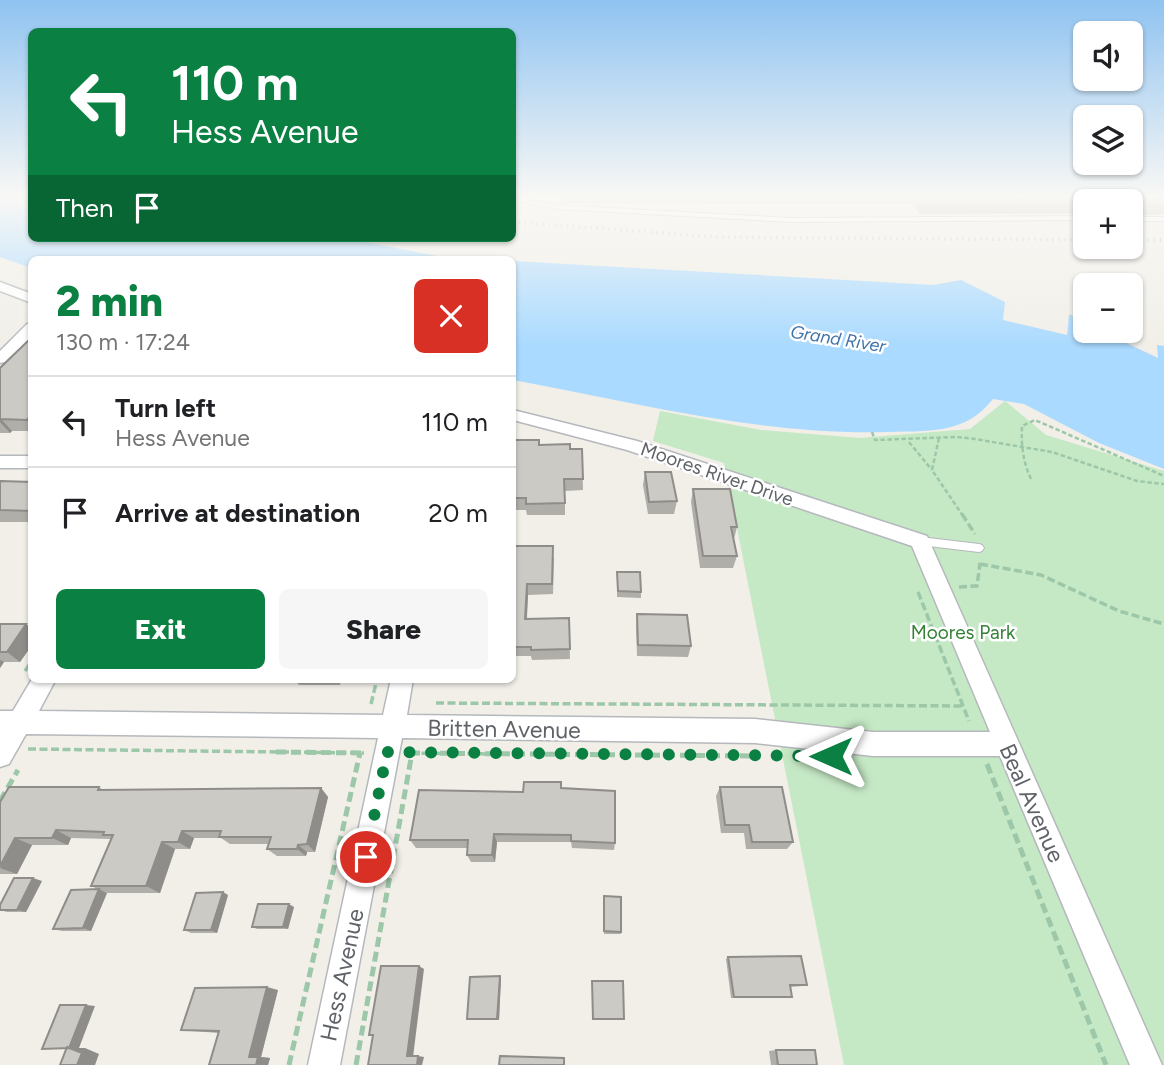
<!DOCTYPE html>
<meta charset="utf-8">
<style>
body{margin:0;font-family:Figtree,sans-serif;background:#f6f6f6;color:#202124;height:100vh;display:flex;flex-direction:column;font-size:26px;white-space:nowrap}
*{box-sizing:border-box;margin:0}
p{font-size:23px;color:#757577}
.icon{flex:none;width:38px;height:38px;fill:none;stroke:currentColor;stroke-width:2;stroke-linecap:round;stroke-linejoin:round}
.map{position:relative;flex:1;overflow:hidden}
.panel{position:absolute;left:28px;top:256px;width:488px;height:427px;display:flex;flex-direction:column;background:#fff;border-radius:10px;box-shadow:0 2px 5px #0004}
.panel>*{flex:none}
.guide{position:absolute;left:28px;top:28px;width:488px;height:214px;border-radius:10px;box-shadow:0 2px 5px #0004;background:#0b8043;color:#fff;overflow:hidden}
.fabs{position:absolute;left:1073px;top:21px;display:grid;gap:14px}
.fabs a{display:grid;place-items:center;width:70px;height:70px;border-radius:10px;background:#fff;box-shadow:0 2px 5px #0004;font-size:35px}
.pin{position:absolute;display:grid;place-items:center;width:60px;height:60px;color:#fff;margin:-30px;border:4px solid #fff;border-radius:50%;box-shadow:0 2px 7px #0007}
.me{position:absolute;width:77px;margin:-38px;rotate:270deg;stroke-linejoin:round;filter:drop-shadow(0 0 5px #0008)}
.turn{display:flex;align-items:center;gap:24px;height:147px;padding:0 28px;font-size:32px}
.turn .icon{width:91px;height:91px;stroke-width:2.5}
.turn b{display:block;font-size:49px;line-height:60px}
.then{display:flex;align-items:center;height:66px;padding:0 28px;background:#0003;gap:14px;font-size:26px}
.round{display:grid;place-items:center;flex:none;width:74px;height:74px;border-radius:10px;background:#f6f6f6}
.headline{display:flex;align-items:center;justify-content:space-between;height:119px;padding:0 28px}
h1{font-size:42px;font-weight:800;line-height:52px;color:#0b8043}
.button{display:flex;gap:14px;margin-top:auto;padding:14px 28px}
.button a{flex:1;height:80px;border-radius:10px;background:#0b8043;color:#fff;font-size:28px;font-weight:800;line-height:80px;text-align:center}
.button a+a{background:#f6f6f6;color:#202124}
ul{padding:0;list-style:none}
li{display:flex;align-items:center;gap:21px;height:91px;padding:0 28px;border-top:2px solid #e0e0e0}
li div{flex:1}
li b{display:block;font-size:26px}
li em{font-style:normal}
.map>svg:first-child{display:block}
</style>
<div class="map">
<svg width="1164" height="1065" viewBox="0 0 1164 1065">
<rect width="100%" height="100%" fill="#f1efe8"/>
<path fill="#c5e8c5" d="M1005 401 1046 435 1164 471V1065H844L724 463 653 441 660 411 761 430 859 438 970 429Z"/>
<path fill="#aadaff" d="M0 197H31L32 238H345L437 256 485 259H32L31 268 0 257Z
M513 261 933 285 961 280 1005 302 1003 320 1067 335 1069 314 1085 322V331H1101L1158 358 1157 345 1164 346V469L1099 443 1024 404 993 399C984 410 974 419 960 424 937 433 910 431 886 432 758 435 638 403 513 380Z"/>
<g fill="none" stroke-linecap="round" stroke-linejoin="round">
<g stroke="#b5b8bc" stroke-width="2">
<path id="service" d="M513 197 557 205 791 218 1085 216V220L791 222 557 209 513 200Z
M1130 217H1164V221H1130Z
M920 537 979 544 982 545 984 548 982 551 979 552 920 545 917 544 915 541 917 538Z"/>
</g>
<g stroke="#b5b8bc" stroke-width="3">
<path id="minor" d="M0 282 32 294V303L0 291Z
M32 323V336L5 362 0 363V351L27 324Z
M513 410 637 441 927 536 1162 1065H1130L1000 756H873L755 743 402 738 340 1065H308L378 738 26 734 9 764 0 767V711H13L32 679H56L39 711 383 715 391 679H413L407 715 755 719 873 732H990L912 546 627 450 513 420Z
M0 456H32V468H0Z"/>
</g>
<path stroke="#9cc7a9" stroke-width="2.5" stroke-dasharray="4.5 2.5" stroke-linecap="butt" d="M872 432 875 440 957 437 975 439 1052 452 1137 481 1164 484
M939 438 932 470 963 516
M909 442 932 470
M1031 479C1023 462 1021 445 1022 426L1035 420 1164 476"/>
<path stroke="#9cc7a9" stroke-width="3.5" stroke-dasharray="8 3.5" stroke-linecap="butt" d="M962 514 975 534
M980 564 1041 575 1119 611 1164 624
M959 587 977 586 980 563
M918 592 969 721
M25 671 32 661
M436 703 964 706
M371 704 377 679
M28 749 364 753
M410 753 492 754"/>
<path stroke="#9cc7a9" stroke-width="5" stroke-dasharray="10 5" stroke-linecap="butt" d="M276 752 364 753
M410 753 759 756
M987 764 1106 1065
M0 801 18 770
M289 1065 360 753
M356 1065 412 753"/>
<use href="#service" fill="#fff" fill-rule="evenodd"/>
<use href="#minor" fill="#fff" fill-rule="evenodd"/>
<path stroke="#b6b7b8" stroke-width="3.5" stroke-dasharray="1 5" stroke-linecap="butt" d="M513 222 717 237 1085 240
M1130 240H1164"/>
</g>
<path fill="#afaea9" d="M563 197H1164V214L1130 216V201H1085V213L920 214 913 204 564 203Z
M32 337V431H12L10 433H0V368Z
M513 440 570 449H582L583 490 565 491V515H527L526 510H513Z
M645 472 677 501 674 514H648L643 485Z
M0 481 32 482V522H0Z
M693 489 737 527 734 539 737 556 733 568H700L691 502Z
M513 555 554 557 553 594 528 595 527 619 569 618 570 659 532 660 531 656H513Z
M617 572 641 592V598L617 597Z
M637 614 691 646 688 657 637 656 636 626Z
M0 624H26L32 628V645L20 662H4L0 668Z
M294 679H341L340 685H299Z
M99 787 103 790 321 788 328 797 315 852H307L306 856H277L267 849 269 844H230L221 838H194L190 849H175L160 893H107L91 886 111 839H110L71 838 68 845H32L17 874H0V802Z
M720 787 793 842 787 849H746L744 833H721L716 796Z
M561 788 615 843 614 850 572 848 571 842H497L495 862H471L467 855 468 848H416L410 840 523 792Z
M42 881 26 912H7L0 910V905Z
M107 893 91 931H62L53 929Z
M228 895 217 933H191L184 930Z
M604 896 621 932V934H604Z
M294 907 288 929H257L252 927Z
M728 957 807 985 803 986 790 987 792 997 788 998H731L726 959Z
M500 976 501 978 499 1020H469L467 1019Z
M592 982 624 1019 623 1020H593Z
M278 990 261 1057 270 1058 268 1065 218 1033 181 1030Z
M776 1050 817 1065H771L769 1051Z"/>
<path fill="#8f8d8a" d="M32 414V425L27 420Z
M1 419 12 431 10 433 0 422Z
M527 584 528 595 526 629 525 619Z
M26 624 32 628V645L20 662 7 652Z
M0 660 4 662 0 668Z
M321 788 328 797 315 852 307 844Z
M56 830 71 838 68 845 52 838Z
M182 831 194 838 190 849 178 842Z
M494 834 497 842 495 862 492 855Z
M15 838 32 845 17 874 0 868Z
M162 842 175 849 160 893 146 886Z
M298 845 307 852 306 856 297 849Z
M33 878 42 881 26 912 17 910Z
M99 889 107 893 91 931 83 928Z
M223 892 228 895 217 933 211 930Z
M289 904 294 907 288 929 283 927Z
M419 966 424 969 413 1057 407 1056Z
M500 976 501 978 499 1020 497 1019Z
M267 987 278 990 261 1057 270 1058 268 1065H256L249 1057Z
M86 1005 95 1006 79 1048H85L99 1054 95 1065H77L69 1048Z
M418 1056 424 1057 422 1065H417Z"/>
<path fill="#cccac5" stroke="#8f8d8a" stroke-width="2" d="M1095 197H1164V198L1098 200Z
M32 337V414L27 420 1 419 0 421V368Z
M513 440H539V445L570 444V449H582L583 479H564L565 503 526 504V498H513Z
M645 472H671L677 501 649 502Z
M0 481 32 482V511L0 510Z
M693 489H730L737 527H731L737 556H703Z
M514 546H553L552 584H527L525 619 569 618 570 649 531 650V647H513Z
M617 572H640L641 592 618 591Z
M637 614 687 615 691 646 638 645Z
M0 624H26L7 652H0Z
M524 782H561V788L615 791V843L571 841V835L494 834 492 855H467L468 840H410L419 790 523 792Z
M9 787H99L98 790 321 788 307 844 298 845 297 849H267L271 837H219L221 831H182L178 842H162L146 886H91L113 835H103L104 832 56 830 52 838H15L0 866V802Z
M720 787H782L793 842H752L749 825H725Z
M14 878H33L17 910H0V905Z
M99 889 83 928 53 929 71 890Z
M223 892 211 930H184L196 893Z
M604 896 621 897V932L604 931Z
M258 904H289L283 927H252Z
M801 956 807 985H790L792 997H734L728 957Z
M381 966H419L407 1056H418L417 1065H368L373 1035H369Z
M500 976 497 1019H467L470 977Z
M592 981H623L624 1019H593Z
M267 987 249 1057H258L256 1065H209L219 1031 181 1030 195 988Z
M60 1005H86L69 1048 42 1049Z
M67 1047 82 1053 77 1065H60Z
M776 1050H815L817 1065H778Z
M500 1056 564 1058V1065H499Z"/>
<linearGradient id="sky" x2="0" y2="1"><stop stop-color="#8fc3f1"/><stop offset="0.57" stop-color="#f9f8f5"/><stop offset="1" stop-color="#f9f8f5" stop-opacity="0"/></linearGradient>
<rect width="1164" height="346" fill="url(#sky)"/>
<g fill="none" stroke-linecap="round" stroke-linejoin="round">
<path stroke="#0b8043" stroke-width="12" stroke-dasharray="0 21.6" d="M366 857 387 752 831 756"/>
</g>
<g text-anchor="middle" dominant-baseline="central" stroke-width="5" stroke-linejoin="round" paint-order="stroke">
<g font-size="18" font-style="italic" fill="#4174aa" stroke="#fff">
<text transform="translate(838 339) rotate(9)">Grand River</text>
</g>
<g font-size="19" fill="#5f6368" stroke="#fff">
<text transform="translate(717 474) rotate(19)">Moores River Drive</text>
</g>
<g font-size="19" fill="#348238" stroke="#fff">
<text x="963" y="632">Moores Park</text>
</g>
<g font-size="23" fill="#5f6368" stroke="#fff">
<text transform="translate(504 729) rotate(1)">Britten Avenue</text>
<text transform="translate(1032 803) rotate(66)">Beal Avenue</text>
<text transform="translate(342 975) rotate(-78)">Hess Avenue</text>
</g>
</g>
</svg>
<div class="fabs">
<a><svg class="icon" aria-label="sound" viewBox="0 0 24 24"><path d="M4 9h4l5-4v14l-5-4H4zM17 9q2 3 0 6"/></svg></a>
<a><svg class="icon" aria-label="layers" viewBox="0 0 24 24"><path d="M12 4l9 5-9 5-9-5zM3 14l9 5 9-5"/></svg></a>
<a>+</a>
<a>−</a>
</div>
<div class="pin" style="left:366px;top:857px;background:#d93025"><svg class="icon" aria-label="arrive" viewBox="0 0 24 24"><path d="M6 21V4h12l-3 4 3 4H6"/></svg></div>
<svg class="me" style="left:831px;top:756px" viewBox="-20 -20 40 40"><path d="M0-17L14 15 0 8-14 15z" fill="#0b8043" stroke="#fff" stroke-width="4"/></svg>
<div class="guide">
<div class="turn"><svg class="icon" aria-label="left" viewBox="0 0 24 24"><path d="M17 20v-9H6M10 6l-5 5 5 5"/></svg><div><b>110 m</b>Hess Avenue</div></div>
<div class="then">Then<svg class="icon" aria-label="arrive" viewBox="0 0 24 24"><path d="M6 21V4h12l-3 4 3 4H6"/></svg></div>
</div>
<section class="panel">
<div class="headline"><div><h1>2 min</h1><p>130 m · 17:24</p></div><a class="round" style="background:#d93025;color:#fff"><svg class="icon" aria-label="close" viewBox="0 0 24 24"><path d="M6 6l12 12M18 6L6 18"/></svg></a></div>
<ul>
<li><svg class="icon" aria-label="left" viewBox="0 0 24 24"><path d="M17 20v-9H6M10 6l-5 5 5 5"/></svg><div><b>Turn left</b><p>Hess Avenue</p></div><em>110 m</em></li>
<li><svg class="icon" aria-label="arrive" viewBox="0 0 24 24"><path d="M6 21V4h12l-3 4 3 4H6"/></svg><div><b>Arrive at destination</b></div><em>20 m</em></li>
</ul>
<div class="button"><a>Exit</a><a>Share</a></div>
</section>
</div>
